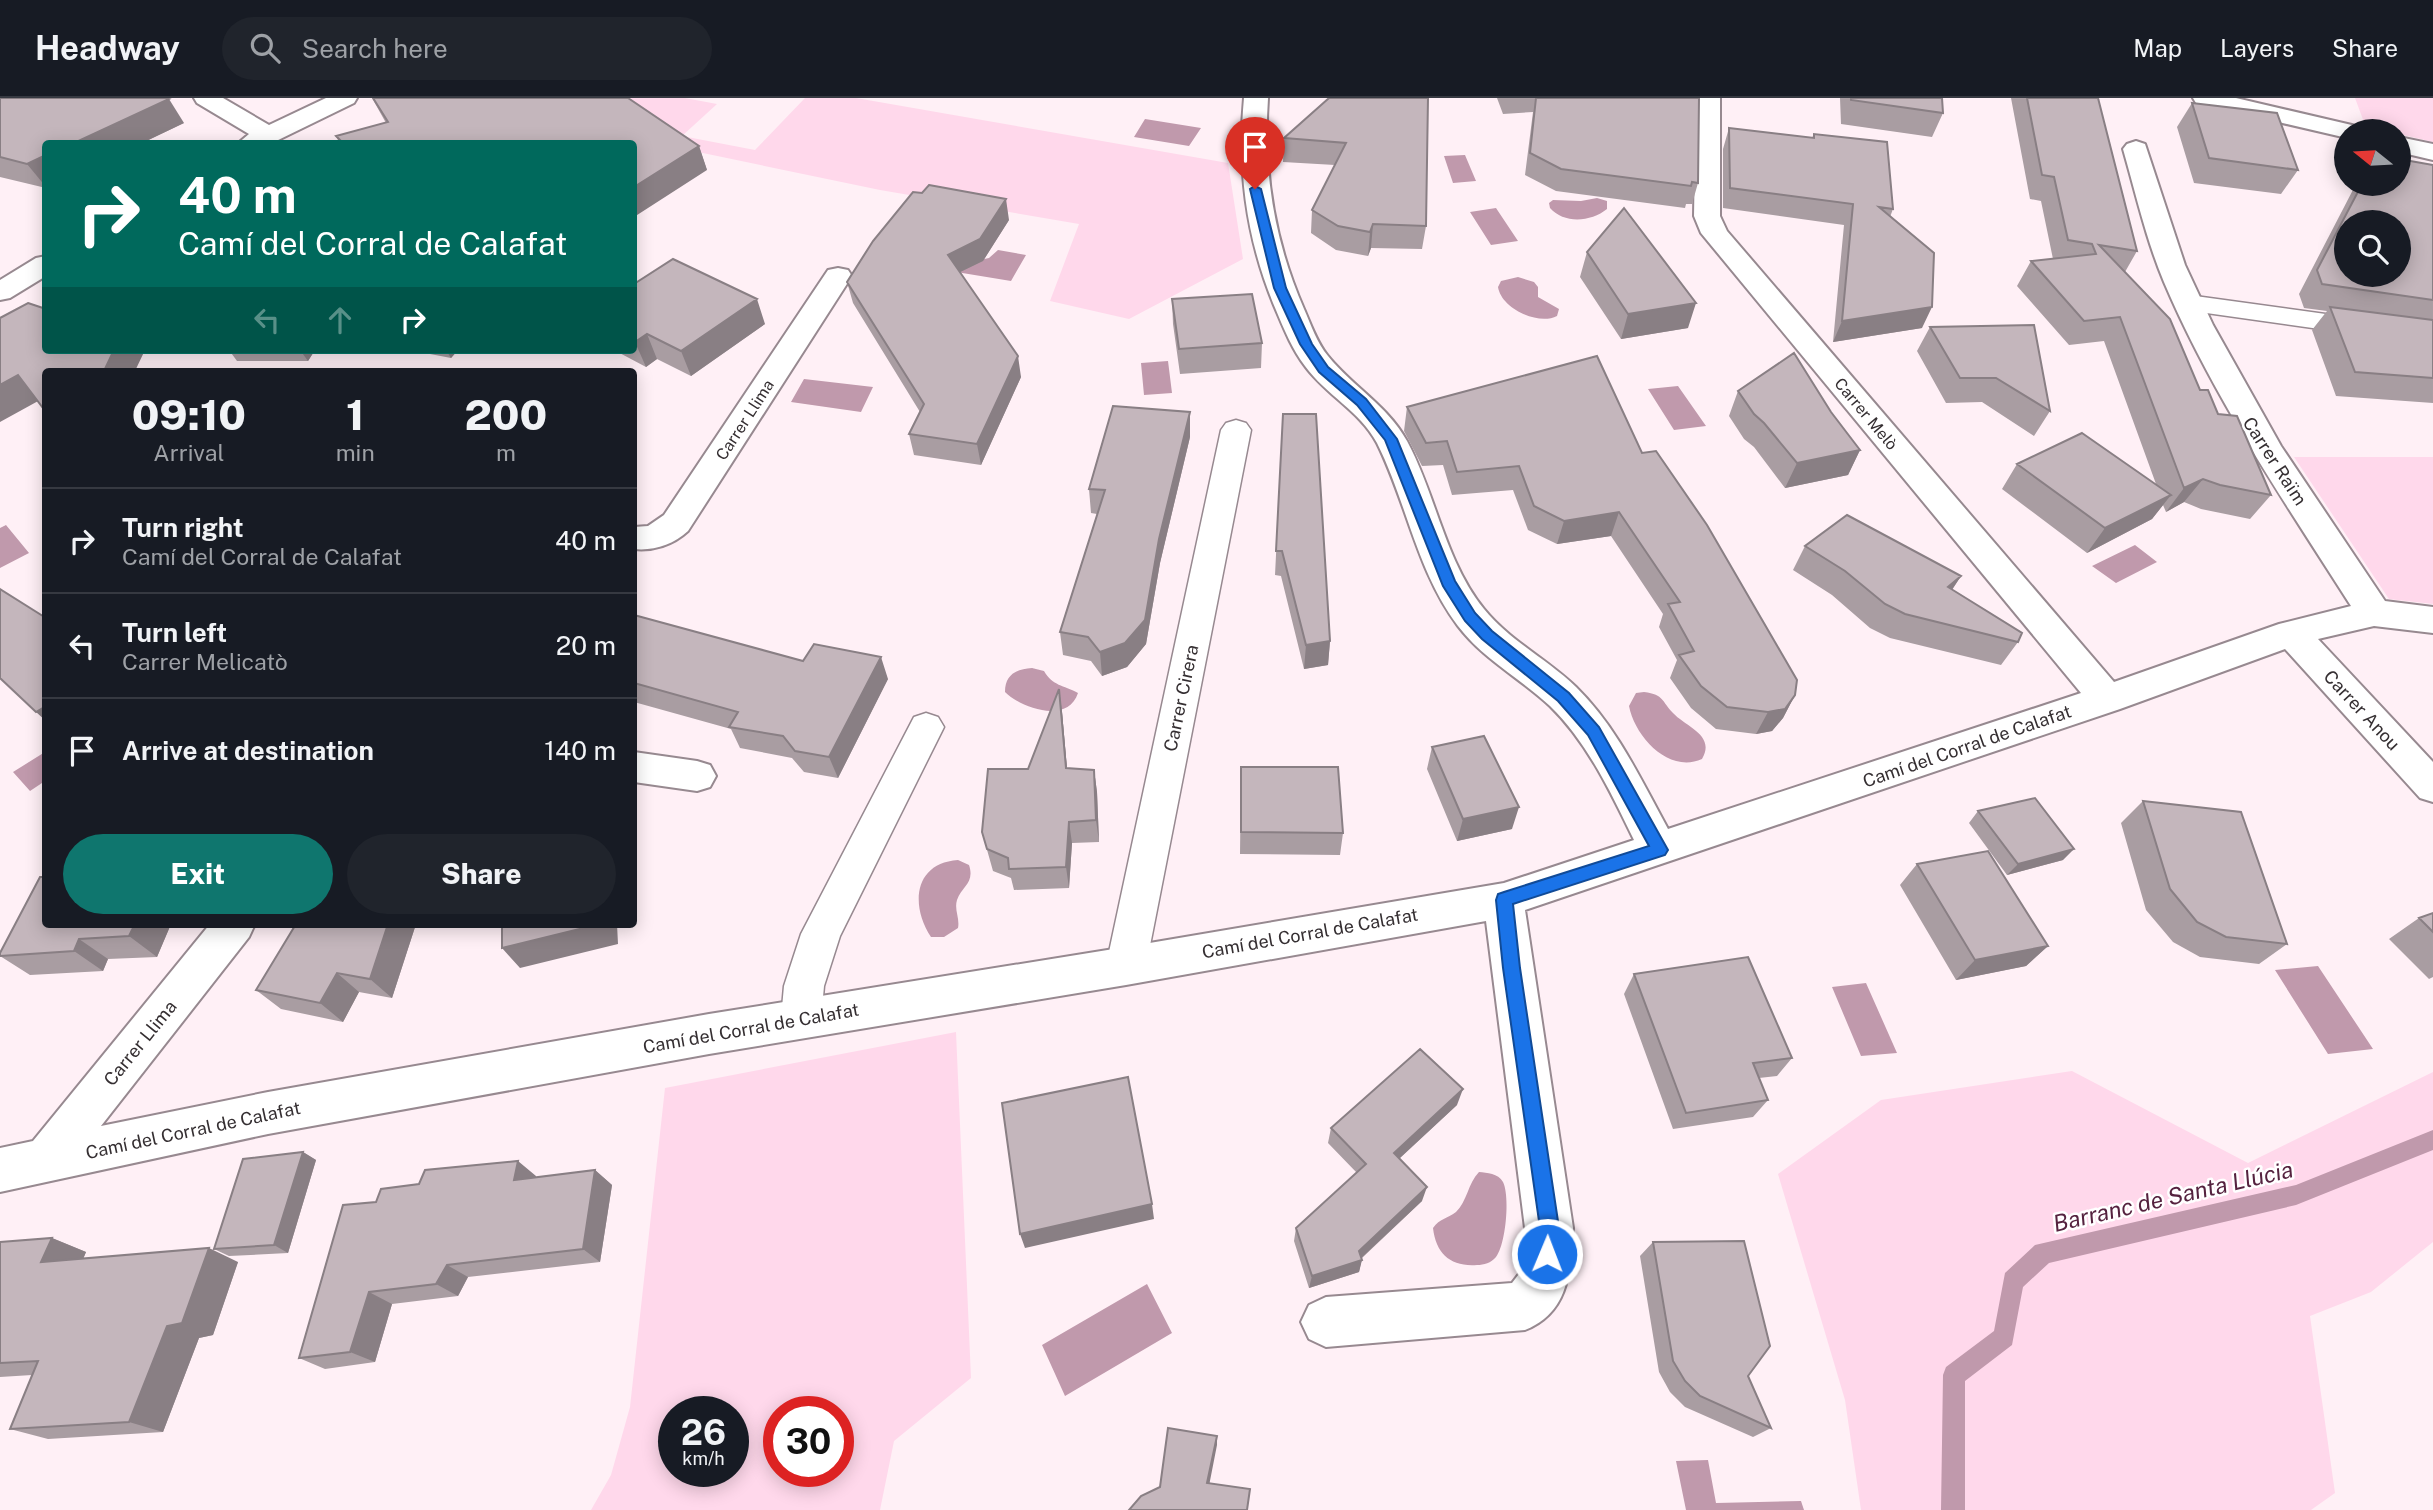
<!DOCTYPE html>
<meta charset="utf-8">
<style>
body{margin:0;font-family:"Public Sans",sans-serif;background:#20242c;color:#f1f3f6;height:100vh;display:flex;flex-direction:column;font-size:26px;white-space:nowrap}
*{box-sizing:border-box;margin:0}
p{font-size:23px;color:#9ea1a6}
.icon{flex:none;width:38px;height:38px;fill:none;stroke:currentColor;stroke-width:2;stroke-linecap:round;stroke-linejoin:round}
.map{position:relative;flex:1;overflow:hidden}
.sheet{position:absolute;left:42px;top:270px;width:595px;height:560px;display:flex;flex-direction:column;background:#171b24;border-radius:7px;box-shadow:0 4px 18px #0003}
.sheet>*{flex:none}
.top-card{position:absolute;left:42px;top:42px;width:595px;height:214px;border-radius:7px;box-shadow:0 4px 18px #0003;background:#00695c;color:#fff;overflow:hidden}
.needle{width:46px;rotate:288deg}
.tools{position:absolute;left:2334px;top:21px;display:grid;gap:14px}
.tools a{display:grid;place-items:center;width:77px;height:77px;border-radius:50%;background:#171b24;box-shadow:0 4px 18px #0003;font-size:35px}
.speed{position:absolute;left:658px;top:1298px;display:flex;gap:14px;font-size:35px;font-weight:700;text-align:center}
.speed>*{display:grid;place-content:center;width:91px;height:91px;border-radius:50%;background:#171b24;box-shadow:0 4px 18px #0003;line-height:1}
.speed small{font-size:18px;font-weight:400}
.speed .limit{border:10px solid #d22;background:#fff;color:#111}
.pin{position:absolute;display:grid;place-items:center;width:60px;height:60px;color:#fff;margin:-72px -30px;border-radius:50% 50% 50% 0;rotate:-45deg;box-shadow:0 0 7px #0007}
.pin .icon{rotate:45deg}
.me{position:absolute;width:77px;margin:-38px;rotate:1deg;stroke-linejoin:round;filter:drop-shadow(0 0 5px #0008)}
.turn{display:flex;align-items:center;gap:24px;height:147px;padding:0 21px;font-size:32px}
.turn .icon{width:91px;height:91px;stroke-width:2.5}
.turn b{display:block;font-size:49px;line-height:60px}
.lanes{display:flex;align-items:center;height:66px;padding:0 21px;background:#0003;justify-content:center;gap:35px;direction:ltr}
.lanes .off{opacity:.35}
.eta{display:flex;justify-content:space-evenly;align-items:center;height:119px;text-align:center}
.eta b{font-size:42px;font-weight:800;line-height:49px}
.action{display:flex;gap:14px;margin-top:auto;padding:14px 21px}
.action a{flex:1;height:80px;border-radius:42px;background:#0f766e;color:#fff;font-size:28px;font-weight:800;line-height:80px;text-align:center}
.action a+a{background:#20242c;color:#f1f3f6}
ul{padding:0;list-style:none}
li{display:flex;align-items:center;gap:21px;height:105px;padding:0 21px;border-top:2px solid #363941}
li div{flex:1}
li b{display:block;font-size:26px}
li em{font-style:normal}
header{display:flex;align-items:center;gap:42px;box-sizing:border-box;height:98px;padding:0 35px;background:#171b24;border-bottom:2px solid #363941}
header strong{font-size:33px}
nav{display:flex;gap:38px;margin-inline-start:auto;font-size:24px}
.search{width:490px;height:63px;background:#20242c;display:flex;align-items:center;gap:18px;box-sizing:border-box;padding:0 24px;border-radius:38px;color:#9ea1a6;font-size:26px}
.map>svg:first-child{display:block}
</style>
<header>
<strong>Headway</strong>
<div class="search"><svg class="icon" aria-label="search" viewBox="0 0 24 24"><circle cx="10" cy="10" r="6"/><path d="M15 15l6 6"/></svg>Search here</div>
<nav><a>Map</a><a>Layers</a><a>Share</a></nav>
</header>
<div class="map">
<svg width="2433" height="1412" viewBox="0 0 2433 1412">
<rect width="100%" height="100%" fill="#fff0f6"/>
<path fill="#ffd8eb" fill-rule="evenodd" d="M618 0H685L717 6 682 38 755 52 805 0H856L1228 65 1243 161 1129 221 1050 203 1079 126 880 92 578 29Z
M2355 0H2433V44L2399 36V33L2365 27Z
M2294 359H2433V506L2389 501Z
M956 934 971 1280 894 1343 880 1412H591L611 1377 630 1309 665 990ZM733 1314V1374H674V1314ZM838 1314V1374H779V1314Z
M2072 973 2248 1065 2433 974V1144L2371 1194 2310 1218 2335 1395 2311 1412H1861L1845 1302 1778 1076 1881 1002Z"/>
<path fill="#c099ac" d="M1145 21 1201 30 1189 48 1134 39Z
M1465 57 1476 83 1453 85 1444 58Z
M1597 100 1607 103V111C1591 124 1564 126 1550 110L1549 105 1553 102 1581 103Z
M1496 110 1518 143 1491 147 1470 114Z
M998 152 1026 157 1011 183 938 171 989 160Z
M1518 179 1534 184 1538 189V199L1559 211 1557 218C1538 228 1501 210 1498 189L1501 183Z
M1168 263 1172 295 1144 297 1141 265Z
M804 281 873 289 861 314 791 304Z
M1678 288 1706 328 1674 332 1648 291Z
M6 427 29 455 0 470V430Z
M2135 447 2157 464 2116 485 2092 468Z
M1032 570 1044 573C1053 588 1063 587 1078 595 1068 626 1022 611 1005 594 1005 577 1016 571 1032 570Z
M1644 594C1665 597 1661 603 1673 615 1686 629 1716 637 1702 661 1669 676 1635 639 1629 608L1636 595Z
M45 654V683L30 693 13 674Z
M958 762 969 767C975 785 962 788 957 802 954 812 960 820 958 830L944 839H931C910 807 914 765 958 762Z
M2318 868 2373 951 2328 956 2275 872Z
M1866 885 1897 955 1861 958 1832 889Z
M1479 1074C1487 1075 1498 1075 1503 1084 1510 1098 1506 1146 1496 1159 1491 1165 1484 1167 1477 1167 1451 1169 1436 1156 1433 1130 1440 1120 1447 1121 1456 1114 1467 1104 1468 1085 1479 1074Z
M1147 1186 1172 1235 1065 1298 1042 1247Z
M1708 1362 1716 1405 1801 1403 1804 1412H1686L1676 1363Z"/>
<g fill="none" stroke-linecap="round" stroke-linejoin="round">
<path fill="#c099ac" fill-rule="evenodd" d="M2433 1032V1052L2296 1107 2049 1165 2023 1189 2012 1247 1965 1283V1412H1941L1943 1277 1946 1269 1994 1233 2005 1175 2035 1147 2296 1087Z"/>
<g stroke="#978990" stroke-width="3">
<path id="service" d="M2188 197 2369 222 2379 224 2383 230 2379 236 2369 238 2178 211 2174 205 2178 199Z
M1236 322 1246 325 1251 332 1146 868 1140 881 1126 886 1112 881 1106 868 1221 332 1226 325Z
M926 615 938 619 944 629 840 838 824 888 821 921 815 934 801 940 787 934 781 921 784 888 801 836 914 619Z"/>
</g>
<g stroke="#978990" stroke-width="4">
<path id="minor" d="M194 0H223L269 27 326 0H357L354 5 270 46H237L249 36 197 5Z
M1244 0H1268C1263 74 1274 143 1304 211 1311 227 1317 245 1328 258 1353 289 1387 307 1407 343 1436 397 1445 463 1484 511 1510 543 1547 561 1576 589 1617 629 1641 682 1668 731L2081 595 1701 135 1694 118 1696 0H1720V118L1727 133 2114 584 2279 526 2351 508C2284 403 2213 299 2164 184 2146 141 2136 96 2123 51L2127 46 2136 43 2145 46 2185 167 2213 227 2281 348 2385 503 2433 509V535L2374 528 2318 541 2433 664V704L2420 700 2285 551 2120 611 1525 812 1573 1130C1570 1172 1570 1214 1525 1232L1326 1249 1309 1241 1301 1224 1309 1207 1326 1199 1512 1185 1522 1172 1525 1130 1486 823 1126 887 709 956 268 1036 0 1094V1050L33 1043 210 826H255L249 839 101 1028 268 994 709 916 1126 849 1504 785 1634 742C1611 695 1588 645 1550 608 1520 580 1483 561 1458 528 1417 474 1407 405 1377 345 1360 313 1326 297 1305 268 1292 251 1284 231 1276 212 1247 144 1237 74 1244 0Z
M2193 0H2236L2356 28 2359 33H2347V40L2196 5Z
M2399 39 2433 46V62L2399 54Z
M46 158V178L10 200 0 202V182L36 160Z
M838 170 848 172 852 178 688 433C673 447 653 453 634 451V429L648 428 664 417 828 172Z
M634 654 697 663 710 667 716 678 710 689 697 693 634 684Z"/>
</g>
<use href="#service" fill="#fff" fill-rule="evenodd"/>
<use href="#minor" fill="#fff" fill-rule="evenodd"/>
</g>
<path fill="#a99da2" d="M0 0 184 25 140 46H46V90L0 79Z
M372 0 699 48 707 72 634 46H340L336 38 386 25Z
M1329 0 1426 128 1422 151 1371 150 1368 158 1336 152 1311 135 1312 112 1335 67 1283 64 1284 40Z
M1497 0H1699L1698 85 1692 106H1686L1685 110 1556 93 1525 77 1533 14 1503 16Z
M1840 0H1942L1943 15 1932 39 1841 26Z
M2011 0H2098L2137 153 2125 174 2200 292 2218 316 2271 397 2250 421 2201 411 2184 404 2166 414 2163 407 2152 421 2087 455 2002 391 2017 366 2156 386 2104 243 2069 247 2017 188 2031 163 2053 161 2041 103 2030 101Z
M2192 5 2298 72 2281 96 2194 85 2177 29Z
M1729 30 1812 40 1814 36 1893 111 1890 119 1922 230 1833 244 1844 127 1723 110V51Z
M2433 67V305L2336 298 2312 232 2327 213 2304 210 2299 196 2356 86H2399Z
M1009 122 983 163 960 174 1021 279 981 367 914 357 909 336 920 314 853 205 847 184Z
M1587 154 1688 230 1621 241 1580 179Z
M634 186 765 226 691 278 657 261 646 269 614 252H634Z
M1172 201 1262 245 1261 270 1180 276 1173 226Z
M1930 229 2050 313 2034 338 1982 304 1946 305 1917 253Z
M229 252H315L308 263H237Z
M409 252H458L451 260Z
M1738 293 1831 314 1860 352 1848 377 1785 390 1754 349 1744 341 1729 318Z
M1407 309 1642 355 1795 597 1783 620 1772 633 1756 636 1716 631 1691 610 1670 580 1677 562 1659 529 1663 516 1611 438 1557 446 1528 432 1513 392 1452 397 1443 367 1422 368 1404 333Z
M1283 316 1330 543 1328 567 1304 571 1281 478 1275 477Z
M1190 339 1160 465 1146 546 1127 569 1102 578 1091 563 1063 557 1060 534 1097 416 1091 415 1089 391Z
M1805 448 1961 478 1952 492 2018 544 2001 567 1890 540 1870 530 1832 497 1793 472Z
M634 517 803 563 888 581 838 680 804 674 792 660 740 650 731 631 634 604Z
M1062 614 1067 671 1094 672 1097 694 1099 744 1072 745 1069 790 1014 792 1011 780 993 773 982 734 1028 671Z
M1432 649 1512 731 1457 743 1427 671Z
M1241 669 1343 735 1340 757 1240 756Z
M2143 703 2287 846 2259 866 2200 859 2173 844 2146 812 2121 725Z
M1978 713 2063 762 2007 777 1969 725Z
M1917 766 2048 848 2026 868 1956 882 1900 787Z
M2433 815V879L2429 881 2389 841 2419 820Z
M171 826 157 859 108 861 103 873 30 877 0 858V855Z
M416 826 392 900 359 894 343 924 281 911 256 892Z
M1634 876 1792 960 1777 978 1759 980 1768 1002 1753 1019 1673 1031 1624 896Z
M1457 1007 1399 1061 1422 1103 1362 1160 1359 1174 1309 1190 1294 1143 1296 1130 1357 1075 1328 1045 1331 1030Z
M303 1054 316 1062 288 1155 229 1158 214 1151Z
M595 1072 612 1087 600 1164 468 1179 458 1198 392 1206 375 1264 325 1271 299 1260 376 1104 536 1078V1079Z
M52 1140 86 1154 83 1161 238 1164 213 1237 199 1240 163 1334 48 1341 10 1331 32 1277 0 1279V1144Z
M1653 1144 1748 1278 1771 1330 1753 1339 1685 1309 1670 1294 1659 1274 1640 1158Z"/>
<path fill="#897f84" d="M169 1 184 25 140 46H72Z
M699 48 707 72 634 119V89Z
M46 57V89L27 66Z
M1006 101 1009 122 983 163 952 178 948 157Z
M1373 126 1371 150 1368 158 1370 134Z
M757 201 765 226 691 278 681 253Z
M1696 205 1688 230 1621 241 1628 216Z
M1932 209 1922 230 1833 244 1842 223Z
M647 236 657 261 646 269 635 244Z
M114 252H145L135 273H104Z
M300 252H315L308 263Z
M446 252H458L451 260Z
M1018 258 1021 279 981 367 977 346Z
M18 277 40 302 0 324V287Z
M1190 314V339L1160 465 1146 546 1127 569 1102 578 1100 554 1159 441Z
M1860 352 1848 377 1785 390 1797 365Z
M2203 381 2184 404 2166 414 2184 390Z
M2171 397 2152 421 2087 455 2105 430Z
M1619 414 1611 438 1557 446 1564 423Z
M1961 478 1945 502 1948 489Z
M1330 543 1328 567 1304 571 1306 547Z
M881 559 888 581 838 680 829 659Z
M1059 591 1062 614 1069 693 1066 670Z
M1795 597 1783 620 1772 633 1756 636 1768 614Z
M46 608V623L36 614Z
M1094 672 1097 694 1099 744 1096 722Z
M1519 709 1512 731 1457 743 1463 721Z
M1069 724 1072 745 1069 790 1066 769Z
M2074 751 2063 762 2007 777 2018 766Z
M135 826H171L157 859 129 838Z
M388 826H416L392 900 370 881Z
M600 826H617L618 846 520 870 502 850Z
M79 841 108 861 103 873 74 853Z
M2048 848 2026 868 1956 882 1975 862Z
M337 875 359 894 343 924 320 905Z
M1463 991 1457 1007 1389 1070 1394 1055Z
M303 1054 316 1062 288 1155 274 1147Z
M518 1063 536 1078 532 1097 514 1082Z
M595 1072 612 1087 600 1164 583 1151Z
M1427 1089 1422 1103 1358 1163 1362 1162 1359 1174 1309 1190 1312 1178 1359 1153Z
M1152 1106 1154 1121 1025 1150 1020 1136Z
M52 1140 86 1154 76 1178 41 1164Z
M209 1150 238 1164 213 1237 199 1240 163 1334 129 1324 167 1228Z
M447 1167 468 1179 458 1198 436 1186Z
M369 1194 392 1206 375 1264 350 1254Z
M1217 1338V1347L1208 1393 1207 1385Z"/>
<path fill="#c4b6bc" stroke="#897f84" stroke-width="2" fill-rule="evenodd" d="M0 0H166L169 1 72 46H46V57L27 66 0 59Z
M373 0H628L699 48 634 89V46H344L336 38 388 24Z
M1329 0H1428L1426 128 1373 126 1370 134 1338 128 1312 112 1346 45 1284 40Z
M1536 0H1699L1698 85 1692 84 1691 88 1561 71 1530 55Z
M1851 0H1942L1943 15 1851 2Z
M2027 0H2098L2137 153 2099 147 2170 221 2200 292H2208L2218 316 2237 318 2271 397 2220 387 2203 381 2184 390 2120 219 2084 223 2031 163 2096 156 2092 146 2068 142 2054 79 2042 77Z
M2192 5 2277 15 2298 72 2209 60Z
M1729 30 1814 40V36L1887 44 1893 111 1879 109 1934 155 1932 209 1842 223 1853 106 1730 90Z
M2399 61 2433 67V202L2322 186 2317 172 2362 86H2399ZM2347 124H2399V177H2347Z
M929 87 1006 101 980 141 948 157 1018 258 977 346 909 336 924 306 847 184 873 143 913 94 922 95Z
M1624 110 1696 205 1628 216 1587 154Z
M673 161 757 201 681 253 647 236 635 244 634 243V186Z
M1252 196 1262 245 1179 251 1172 201Z
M28 205 46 211V252H114L104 273H46V314L18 277 0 287V220Z
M2330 209 2433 222V280L2355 274Z
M2034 227 2050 313 1996 280H1960L1930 229Z
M1794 255 1831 314 1860 352 1797 365 1764 325 1754 316 1738 293Z
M1597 258 1642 355 1656 353 1707 427 1797 582 1795 597 1785 611 1768 614 1727 609 1701 588 1679 557 1694 553 1668 506 1680 504 1619 414 1564 423 1534 408 1519 368 1457 374 1447 343 1426 345 1407 309Z
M1113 308 1190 314 1159 441 1145 522 1125 545 1100 554 1088 539 1060 534 1105 392 1089 391Z
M1283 316H1316L1330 543 1306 547 1282 453H1276Z
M2082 335 2171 397 2105 430 2017 366Z
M1847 417 1961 478 1948 489 2022 535 2018 544 1905 516 1885 506 1845 473 1805 448Z
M0 491 46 520V608L36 614 0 580Z
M634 517 803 563 814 546 881 559 829 659 795 653 783 638 729 629 738 614 634 585Z
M1059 591 1066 670 1094 672 1096 722 1069 724 1066 769 1009 771 1008 760 987 751 982 734 988 671H1028Z
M1484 638 1519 709 1463 721 1432 649Z
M1241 669H1338L1343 735 1241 734Z
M2035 700 2074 751 2018 766 1978 713Z
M2143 703 2241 714 2287 846 2226 839 2197 824 2170 791Z
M1988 753 2048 848 1975 862 1917 766Z
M40 779H46V826H135L129 838 79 841 74 853 0 858V855Z
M2433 815V834L2419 820Z
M296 826H388L370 881 337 875 320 905 256 892Z
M502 826H600L502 850Z
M1748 859 1792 960 1753 965 1768 1002 1686 1015 1634 876Z
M1420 951 1463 991 1394 1055 1427 1089 1359 1153 1362 1162 1312 1178 1296 1130 1366 1066 1331 1030Z
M1128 979 1152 1106 1020 1136 1002 1005Z
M303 1054 274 1147 214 1151 243 1061Z
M518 1063 514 1082 595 1072 583 1151 447 1167 436 1186 369 1194 350 1254 299 1260 343 1107 376 1104 381 1091 419 1086 425 1072Z
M52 1140 41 1164 209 1150 182 1225 167 1228 129 1324 10 1331 38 1263 0 1265V1144Z
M1744 1143 1770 1248 1748 1278 1771 1330 1700 1298 1685 1283 1673 1263 1653 1144Z
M1168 1330 1217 1338 1207 1385 1250 1391 1247 1412H1129L1141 1398 1160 1389Z"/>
<path fill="#1a73e8" stroke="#114b97" stroke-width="2" d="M1255 88 1261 91 1286 190 1312 246 1328 269 1366 301 1397 341 1455 483 1475 515 1492 533 1569 595 1599 629 1668 752 1665 757 1513 806 1520 870 1559 1130 1554 1162 1547 1165 1540 1162 1537 1156 1540 1130 1503 870 1496 802 1498 796 1504 794 1649 748 1588 637 1558 603 1482 541 1465 523 1443 488 1385 342 1357 307 1319 274 1300 246 1274 190 1250 91Z"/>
<g text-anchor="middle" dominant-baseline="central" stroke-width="5" stroke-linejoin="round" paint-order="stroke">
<g font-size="16" fill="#352f32" stroke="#fff">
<text transform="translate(1866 316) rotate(50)">Carrer Melò</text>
<text transform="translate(745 322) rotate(-57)">Carrer Llima</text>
</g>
<g font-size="18" fill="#352f32" stroke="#fff">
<text transform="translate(2275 363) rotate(57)">Carrer Raïm</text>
<text transform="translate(1181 600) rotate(-78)">Carrer Cirera</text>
<text transform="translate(2362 612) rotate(47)">Carrer Anou</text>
<text transform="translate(1967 648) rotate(-19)">Camí del Corral de Calafat</text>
<text transform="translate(1310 835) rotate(-10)">Camí del Corral de Calafat</text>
<text transform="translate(751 930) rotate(-10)">Camí del Corral de Calafat</text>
<text transform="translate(140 945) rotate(-51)">Carrer Llima</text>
<text transform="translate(193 1032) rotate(-12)">Camí del Corral de Calafat</text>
</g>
<g font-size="23" font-style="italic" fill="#55223f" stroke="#fff">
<text transform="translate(2173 1098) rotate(-13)">Barranc de Santa Llúcia</text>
</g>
</g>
</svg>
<div class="tools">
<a><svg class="needle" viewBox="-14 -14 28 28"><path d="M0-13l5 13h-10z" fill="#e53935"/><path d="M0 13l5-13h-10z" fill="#9ea1a6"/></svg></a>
<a><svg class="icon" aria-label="search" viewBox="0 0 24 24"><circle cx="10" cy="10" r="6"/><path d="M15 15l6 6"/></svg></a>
</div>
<div class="speed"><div>26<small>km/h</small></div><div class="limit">30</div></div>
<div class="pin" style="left:1255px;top:91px;background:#d93025"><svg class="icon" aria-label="arrive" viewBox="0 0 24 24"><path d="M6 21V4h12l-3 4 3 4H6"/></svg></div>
<svg class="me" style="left:1547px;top:1156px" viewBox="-20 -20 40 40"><circle r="17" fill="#1a73e8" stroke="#fff" stroke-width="3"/><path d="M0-11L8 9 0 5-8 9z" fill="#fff"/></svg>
<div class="top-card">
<div class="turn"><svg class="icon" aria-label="right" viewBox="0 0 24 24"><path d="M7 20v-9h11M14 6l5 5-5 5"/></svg><div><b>40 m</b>Camí del Corral de Calafat</div></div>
<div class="lanes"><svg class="icon off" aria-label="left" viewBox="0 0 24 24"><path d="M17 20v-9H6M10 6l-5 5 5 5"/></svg><svg class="icon off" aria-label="ahead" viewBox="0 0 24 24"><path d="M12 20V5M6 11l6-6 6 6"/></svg><svg class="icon" aria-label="right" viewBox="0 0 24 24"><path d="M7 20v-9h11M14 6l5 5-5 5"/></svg></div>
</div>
<section class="sheet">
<div class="eta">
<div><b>09:10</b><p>Arrival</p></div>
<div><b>1</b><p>min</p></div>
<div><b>200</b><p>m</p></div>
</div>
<ul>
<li><svg class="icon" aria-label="right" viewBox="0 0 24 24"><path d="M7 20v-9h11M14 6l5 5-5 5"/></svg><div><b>Turn right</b><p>Camí del Corral de Calafat</p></div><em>40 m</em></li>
<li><svg class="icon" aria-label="left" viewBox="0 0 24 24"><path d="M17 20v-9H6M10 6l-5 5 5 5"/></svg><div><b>Turn left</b><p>Carrer Melicatò</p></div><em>20 m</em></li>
<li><svg class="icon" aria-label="arrive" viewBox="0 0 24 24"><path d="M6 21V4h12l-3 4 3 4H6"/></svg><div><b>Arrive at destination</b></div><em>140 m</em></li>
</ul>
<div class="action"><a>Exit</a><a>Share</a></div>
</section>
</div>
